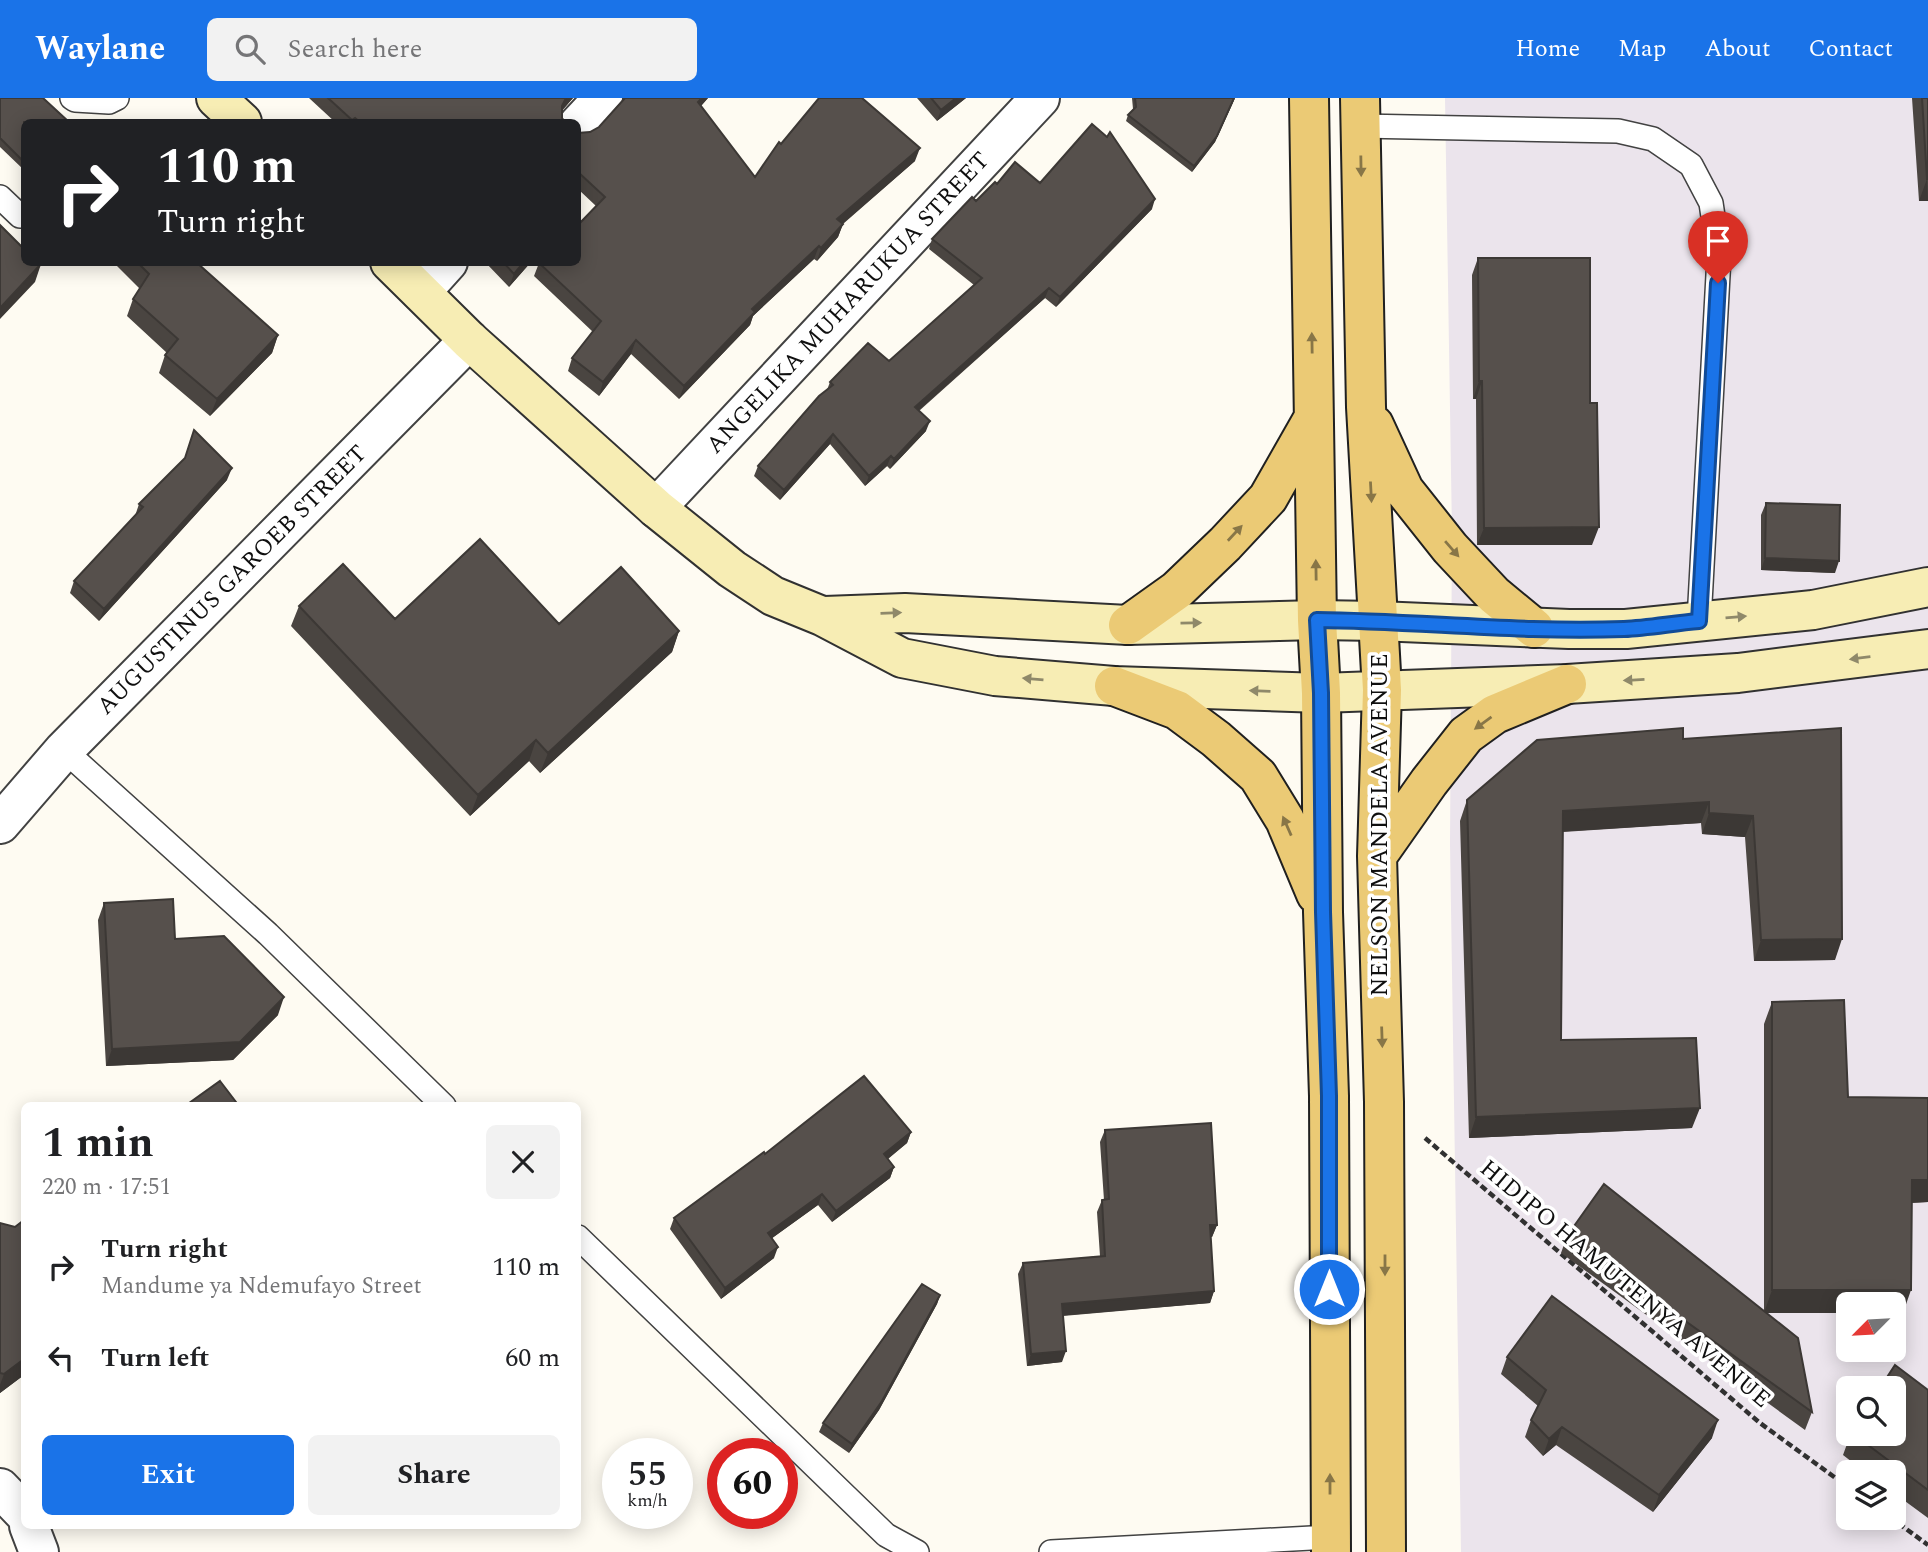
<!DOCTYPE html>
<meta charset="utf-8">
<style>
body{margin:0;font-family:Spectral,serif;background:#f2f2f2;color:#202124;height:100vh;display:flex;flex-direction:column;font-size:26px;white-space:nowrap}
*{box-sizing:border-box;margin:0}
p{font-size:23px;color:#757577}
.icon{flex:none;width:38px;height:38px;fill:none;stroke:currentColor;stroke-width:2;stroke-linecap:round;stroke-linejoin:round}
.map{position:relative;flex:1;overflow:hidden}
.drawer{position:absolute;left:21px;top:1004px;width:560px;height:427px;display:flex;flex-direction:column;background:#fff;border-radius:10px;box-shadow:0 4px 18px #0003}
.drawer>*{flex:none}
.top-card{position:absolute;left:21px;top:21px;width:560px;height:147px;border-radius:10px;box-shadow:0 4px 18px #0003;background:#202124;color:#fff;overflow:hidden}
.needle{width:46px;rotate:246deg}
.tools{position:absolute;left:1836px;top:1194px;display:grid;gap:14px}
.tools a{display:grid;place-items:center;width:70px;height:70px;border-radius:10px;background:#fff;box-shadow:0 4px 18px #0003;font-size:35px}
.speed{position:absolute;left:602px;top:1340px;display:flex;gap:14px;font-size:35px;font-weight:700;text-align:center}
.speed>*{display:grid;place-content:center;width:91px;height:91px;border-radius:50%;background:#fff;box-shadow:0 4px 18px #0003;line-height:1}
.speed small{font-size:18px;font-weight:400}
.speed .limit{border:10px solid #d22;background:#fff;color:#111}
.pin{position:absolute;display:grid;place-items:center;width:60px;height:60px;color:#fff;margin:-72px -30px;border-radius:50% 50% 50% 0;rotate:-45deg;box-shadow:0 0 7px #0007}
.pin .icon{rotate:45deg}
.me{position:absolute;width:77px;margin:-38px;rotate:0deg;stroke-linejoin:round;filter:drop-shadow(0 0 5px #0008)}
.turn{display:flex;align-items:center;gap:24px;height:147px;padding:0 21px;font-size:32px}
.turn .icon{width:91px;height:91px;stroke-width:2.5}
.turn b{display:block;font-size:49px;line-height:60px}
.round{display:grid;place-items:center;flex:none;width:74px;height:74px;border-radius:10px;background:#f2f2f2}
.summary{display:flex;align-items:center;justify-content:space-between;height:119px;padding:0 21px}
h1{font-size:42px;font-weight:700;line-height:52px}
.button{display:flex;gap:14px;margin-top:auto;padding:14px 21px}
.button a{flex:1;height:80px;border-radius:10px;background:#1a73e8;color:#fff;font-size:28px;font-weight:700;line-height:80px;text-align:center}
.button a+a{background:#f2f2f2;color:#202124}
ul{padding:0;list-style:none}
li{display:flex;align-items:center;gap:21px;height:91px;padding:0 21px}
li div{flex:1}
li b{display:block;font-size:26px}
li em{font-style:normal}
header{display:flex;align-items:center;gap:42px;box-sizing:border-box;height:98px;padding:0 35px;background:#1a73e8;color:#fff}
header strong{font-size:33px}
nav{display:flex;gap:38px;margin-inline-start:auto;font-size:24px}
.search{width:490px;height:63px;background:#f2f2f2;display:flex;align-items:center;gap:18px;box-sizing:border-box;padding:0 24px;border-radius:10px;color:#757577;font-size:26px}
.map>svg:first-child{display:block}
</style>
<header>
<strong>Waylane</strong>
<div class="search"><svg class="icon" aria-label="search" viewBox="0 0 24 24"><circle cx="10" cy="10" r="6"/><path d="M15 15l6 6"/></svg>Search here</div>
<nav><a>Home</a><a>Map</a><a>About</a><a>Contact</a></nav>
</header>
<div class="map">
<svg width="1928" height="1454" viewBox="0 0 1928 1454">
<rect width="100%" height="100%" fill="#fefbf2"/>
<path fill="#ebe4ec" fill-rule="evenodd" d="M1445 0H1928V1454H1461L1450 746 1452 435ZM1848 1206H1894V1251H1848ZM1848 1290H1894V1335H1848ZM1848 1374H1894V1419H1848Z"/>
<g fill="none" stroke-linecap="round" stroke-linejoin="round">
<g stroke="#424242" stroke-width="26">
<path id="lane" d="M72 0 75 2 109 4 117 0
M1360 28 1618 33 1653 41 1691 67 1711 105 1719 159 1699 523
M0 99 20 118H24
M64 652 268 836 444 1008
M578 1139 886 1437 917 1454
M1051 1454 1330 1439"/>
</g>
<g stroke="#424242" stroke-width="42">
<path id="street" d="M578 27 603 0
M421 194 448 164
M656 410 1040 0
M0 726 64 652 469 242
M0 1390 24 1415
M29 1428 39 1454"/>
</g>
<g stroke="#313131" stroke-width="42">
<path id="secondary" d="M216 0 242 24
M390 164 469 242 656 410 732 471 773 498 822 518 902 560 995 578 1114 588 1321 595 1567 586 1738 575 1928 551
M825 518 905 515 1128 527 1317 522 1378 523 1569 531H1626L1813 512 1928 489"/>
</g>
<g stroke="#202020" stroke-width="42">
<path id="primary" d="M1309 0 1317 522 1321 595 1323 814 1329 998 1331 1454
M1360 0 1366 309 1382 592 1377 758 1384 1004 1386 1454
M1374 327 1404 392 1450 450 1494 497 1534 530
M1128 527 1177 492 1225 446 1268 400 1313 321
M1114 588 1177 612 1216 641 1258 678 1285 722 1316 796
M1377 758 1429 684 1466 637 1495 616 1567 586"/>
</g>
<path stroke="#313131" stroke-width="4.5" stroke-dasharray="7 3.5" stroke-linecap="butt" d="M1425 1040 1760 1325 1848 1389
M1890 1419 1928 1447"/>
<use href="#lane" stroke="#fff" stroke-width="23"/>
<use href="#street" stroke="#fff" stroke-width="38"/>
<use href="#secondary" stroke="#f7edb4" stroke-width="38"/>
<use href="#primary" stroke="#ebca75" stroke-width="38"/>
</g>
<path fill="#4a4541" d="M0 0 24 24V72L0 49Z
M309 0H573L562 13V20L565 24H335Z
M624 0H708L701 8 755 79 781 46 915 63 843 126 838 139 817 163 814 161 753 218 750 227 679 301 631 256 599 298 568 273 572 260 593 234 534 178 539 165 596 108 578 91V35L590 34 599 29Z
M917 0H966L937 23Z
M1132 0H1235L1215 44 1192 74 1126 23 1128 17 1133 11Z
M1912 0H1928V103H1919Z
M1040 85 1152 111 1056 209 1045 200 919 313 926 333 890 371 887 368 865 388 830 346 780 402 754 378 758 368 827 292 830 284 889 263 974 187 929 151 932 141 997 86Z
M1478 160 1590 305 1592 447H1477L1476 301H1473L1472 177Z
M117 164H196L278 237 272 255 210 318 159 275 165 257 167 255 127 218 133 201 140 191 116 167Z
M485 164H531L509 189Z
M227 382 99 523 70 495 74 483 135 418 139 406Z
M1766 405 1835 475 1761 472V417Z
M299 508 395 521 559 526 679 533 672 554 540 675 529 663 470 718 291 528Z
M1841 630 1835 862 1754 863 1745 739 1702 736 1701 725 1563 734 1561 942 1692 1030 1469 1040 1460 723 1467 702 1683 641Z
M104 805 175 841 278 917 233 962 106 968 98 822Z
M1772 904 1848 999 1928 1000V1104L1912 1105 1903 1215H1894V1206L1848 1215H1766L1812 1314 1805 1332 1561 1155 1567 1138 1764 1213V926Z
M1105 1032 1217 1127 1212 1139H1210L1214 1193 1210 1205 1063 1218 1062 1264 1027 1268 1018 1176 1023 1165 1100 1158 1097 1114 1102 1102H1104L1100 1044Z
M911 1034 907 1045 888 1061 894 1069 890 1080 832 1124 818 1107 772 1140 774 1160 721 1201 670 1131 674 1120 765 1056Z
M0 1125 15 1129 24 1277 0 1295Z
M940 1197 937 1206 879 1312 849 1355 819 1334 823 1325Z
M1507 1259 1712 1340 1653 1414 1556 1347 1543 1358 1525 1339 1531 1322 1538 1308 1501 1276Z
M1928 1292V1420L1894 1395V1374H1865L1843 1357 1851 1335Z"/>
<path fill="#3c3835" d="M566 0H573L562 12V8Z
M702 0H708L693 17 698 4Z
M956 0H966L937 23 941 12Z
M1235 0 1215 44 1192 74 1194 68Z
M920 50 915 63 833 134 837 121Z
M1927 81 1928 103H1919Z
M1155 101 1152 111 1056 209 1060 199Z
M843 126 838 139 817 163 821 150Z
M819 148 814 161 753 218 750 227 679 301 684 288 752 211Z
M524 164H531L509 189 514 176Z
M41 166 35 184 0 221V210Z
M1049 190 1045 200 911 319 915 309Z
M278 237 272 255 210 318 217 301Z
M636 242 631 256 599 298 603 284Z
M1479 283H1482L1476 301H1473Z
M930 323 926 333 890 371 894 361Z
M833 336 830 346 780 402 784 392Z
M891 358 887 368 865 388 869 378Z
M232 370 227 382 99 523 104 511Z
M1599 429 1592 447H1477L1484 430Z
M1765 460 1839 463 1835 475 1761 472Z
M679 533 672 554 540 675 548 655Z
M536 642 529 663 470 718 478 697Z
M1709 704 1701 725 1555 734 1563 713Z
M1709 715 1753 718 1745 739 1702 736Z
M1842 841 1835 862 1754 863 1761 842Z
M284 899 278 917 233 962 106 968 112 951Z
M1700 1010 1692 1030 1469 1040 1476 1019Z
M911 1034 907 1045 880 1067 884 1056Z
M894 1069 890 1080 832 1124 836 1113Z
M1912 1082H1928V1104L1904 1105Z
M822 1096 818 1107 764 1146 768 1135Z
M1210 1127H1217L1212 1139H1205Z
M778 1149 774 1160 721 1201 725 1190Z
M1772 1192H1911L1903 1215H1894V1206H1848V1215H1764Z
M1214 1193 1210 1205 1057 1218 1062 1206Z
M940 1197 937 1206 879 1312 849 1355 852 1346Z
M1066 1253 1062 1264 1027 1268 1031 1256Z
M24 1261V1277L0 1295V1287L4 1276Z
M1718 1322 1712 1340 1653 1414 1659 1397Z
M1562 1329 1556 1347 1543 1358 1549 1341Z"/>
<path fill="#56504c" stroke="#3c3835" stroke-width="2" d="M0 0H43L69 24H24V64L0 40Z
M328 0H566L562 8V20L565 24H360L355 20 352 22Z
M625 0H702L698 4 755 79 779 44 781 46 819 0H862L920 50 837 121 843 126 821 150 819 148 752 211 755 214 684 288 636 242 603 284 572 260 601 223 539 165 578 164V127L605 99 578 74V35L590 34 599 29Z
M931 0H956L941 12Z
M1135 0H1234L1217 38 1194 68 1128 17 1136 9Z
M1922 0H1928V81H1927Z
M1092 26 1107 39 1110 34 1155 101 1060 199 1049 190 915 309 930 323 894 361 891 358 869 378 833 336 784 392 758 368 819 298 833 287 830 284 868 245 889 263 982 180 932 141 972 99 976 103 995 84 997 86 1015 64 1040 85Z
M0 127 24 151V164H39L41 166 0 210Z
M1478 160H1590V305H1597L1599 429 1484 430 1482 283H1479Z
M137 164H196L278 237 217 301 165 257 178 241 133 201 149 176Z
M503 164H524L514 176Z
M194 332 232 370 104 511 74 483 143 409 139 406 185 360Z
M1766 405 1840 407 1839 463 1765 460Z
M480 441 559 526 621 469 679 533 548 655 536 642 478 697 299 508 343 466 395 521Z
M1683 630V641L1841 630 1842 841 1761 842 1753 718 1709 715V704L1563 713 1561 942 1696 940 1700 1010 1476 1019 1467 702 1537 642Z
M173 801 175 841 224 838 284 899 240 944 112 951 104 805Z
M1844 902 1848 999 1928 1000V1082H1912L1911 1192H1772V904Z
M864 978 911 1034 884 1056 894 1069 836 1113 822 1096 768 1135 778 1149 725 1190 674 1120 764 1054 765 1056Z
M220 983 239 1008H185Z
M1211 1025 1217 1127H1210L1214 1193 1062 1206 1066 1253 1031 1256 1023 1165 1105 1158 1102 1102 1109 1101 1105 1032Z
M1604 1086 1798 1240 1812 1314 1567 1138Z
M24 1122V1261L4 1276 0 1275V1125L15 1129Z
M922 1186 940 1197 882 1303 852 1346 823 1325Z
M1552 1198 1718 1322 1659 1397 1562 1329 1549 1341 1531 1322 1546 1292 1507 1259Z
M1895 1267 1928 1292V1392L1852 1335H1894V1290H1880Z"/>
<defs><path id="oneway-solid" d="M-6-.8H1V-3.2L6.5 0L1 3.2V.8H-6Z" transform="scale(1.75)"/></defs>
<g fill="#887647">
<use href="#oneway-solid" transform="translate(1361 68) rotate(89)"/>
<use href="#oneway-solid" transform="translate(1312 245) rotate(-91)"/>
<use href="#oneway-solid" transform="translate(1371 394) rotate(87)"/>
<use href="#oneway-solid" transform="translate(1235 435) rotate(-47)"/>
<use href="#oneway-solid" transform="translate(1452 451) rotate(49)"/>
<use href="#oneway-solid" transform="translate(1316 472) rotate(-91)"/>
<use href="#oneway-solid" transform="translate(1483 625) rotate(144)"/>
<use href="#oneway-solid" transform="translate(1287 728) rotate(-114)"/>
<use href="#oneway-solid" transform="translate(1382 939) rotate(88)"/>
<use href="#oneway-solid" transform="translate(1385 1167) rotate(90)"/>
<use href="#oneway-solid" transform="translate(1330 1386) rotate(-90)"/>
</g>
<g fill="#8f896a">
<use href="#oneway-solid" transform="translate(891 515) rotate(-2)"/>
<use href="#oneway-solid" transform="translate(1736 519) rotate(-5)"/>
<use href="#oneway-solid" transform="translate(1191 525) rotate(-1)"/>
<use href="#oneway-solid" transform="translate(1860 560) rotate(173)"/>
<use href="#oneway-solid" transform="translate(1033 581) rotate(-175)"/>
<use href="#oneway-solid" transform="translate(1634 582) rotate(177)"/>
<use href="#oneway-solid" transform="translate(1260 593) rotate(-178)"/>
</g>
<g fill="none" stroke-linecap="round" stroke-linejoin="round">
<g stroke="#114b97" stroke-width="18">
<path id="route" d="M1329 1191V998L1323 814 1321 595 1317 522C1419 523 1521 535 1624 531 1648 530 1674 525 1699 523L1718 185"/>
</g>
<use href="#route" stroke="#1a73e8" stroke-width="12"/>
</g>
<g text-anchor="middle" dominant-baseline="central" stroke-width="7" stroke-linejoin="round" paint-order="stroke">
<g font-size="24" fill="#0f0f0f" stroke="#fff">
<text transform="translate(848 205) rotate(-47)">ANGELIKA MUHARUKUA STREET</text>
<text transform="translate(232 482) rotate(-45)">AUGUSTINUS GAROEB STREET</text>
<text transform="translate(1380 727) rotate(-90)">NELSON MANDELA AVENUE</text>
<text transform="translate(1625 1186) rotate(40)">HIDIPO HAMUTENYA AVENUE</text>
</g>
</g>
</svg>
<div class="tools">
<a><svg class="needle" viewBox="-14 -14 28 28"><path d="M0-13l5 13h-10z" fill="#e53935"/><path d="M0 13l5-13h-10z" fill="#757577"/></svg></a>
<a><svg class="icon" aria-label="search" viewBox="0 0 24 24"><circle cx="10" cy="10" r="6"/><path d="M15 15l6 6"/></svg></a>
<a><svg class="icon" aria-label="layers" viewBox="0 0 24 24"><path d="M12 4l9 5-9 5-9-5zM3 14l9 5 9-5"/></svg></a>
</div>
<div class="speed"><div>55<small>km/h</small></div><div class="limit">60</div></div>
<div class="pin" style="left:1718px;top:185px;background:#d93025"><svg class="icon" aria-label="arrive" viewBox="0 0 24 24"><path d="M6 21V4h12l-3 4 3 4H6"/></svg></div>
<svg class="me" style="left:1329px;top:1191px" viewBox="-20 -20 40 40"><circle r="17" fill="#1a73e8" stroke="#fff" stroke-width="3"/><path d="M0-11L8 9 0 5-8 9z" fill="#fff"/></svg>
<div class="top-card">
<div class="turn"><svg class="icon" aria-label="right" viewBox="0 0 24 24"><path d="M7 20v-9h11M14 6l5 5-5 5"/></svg><div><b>110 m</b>Turn right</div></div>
</div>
<section class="drawer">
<div class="summary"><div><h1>1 min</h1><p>220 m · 17:51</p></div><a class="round"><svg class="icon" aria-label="close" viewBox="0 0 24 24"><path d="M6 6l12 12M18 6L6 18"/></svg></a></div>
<ul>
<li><svg class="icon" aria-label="right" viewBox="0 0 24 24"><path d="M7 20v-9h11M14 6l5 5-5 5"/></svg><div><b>Turn right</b><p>Mandume ya Ndemufayo Street</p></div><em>110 m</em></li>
<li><svg class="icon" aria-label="left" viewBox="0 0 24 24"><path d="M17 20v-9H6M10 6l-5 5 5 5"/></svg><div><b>Turn left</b></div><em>60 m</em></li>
</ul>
<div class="button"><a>Exit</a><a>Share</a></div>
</section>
</div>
